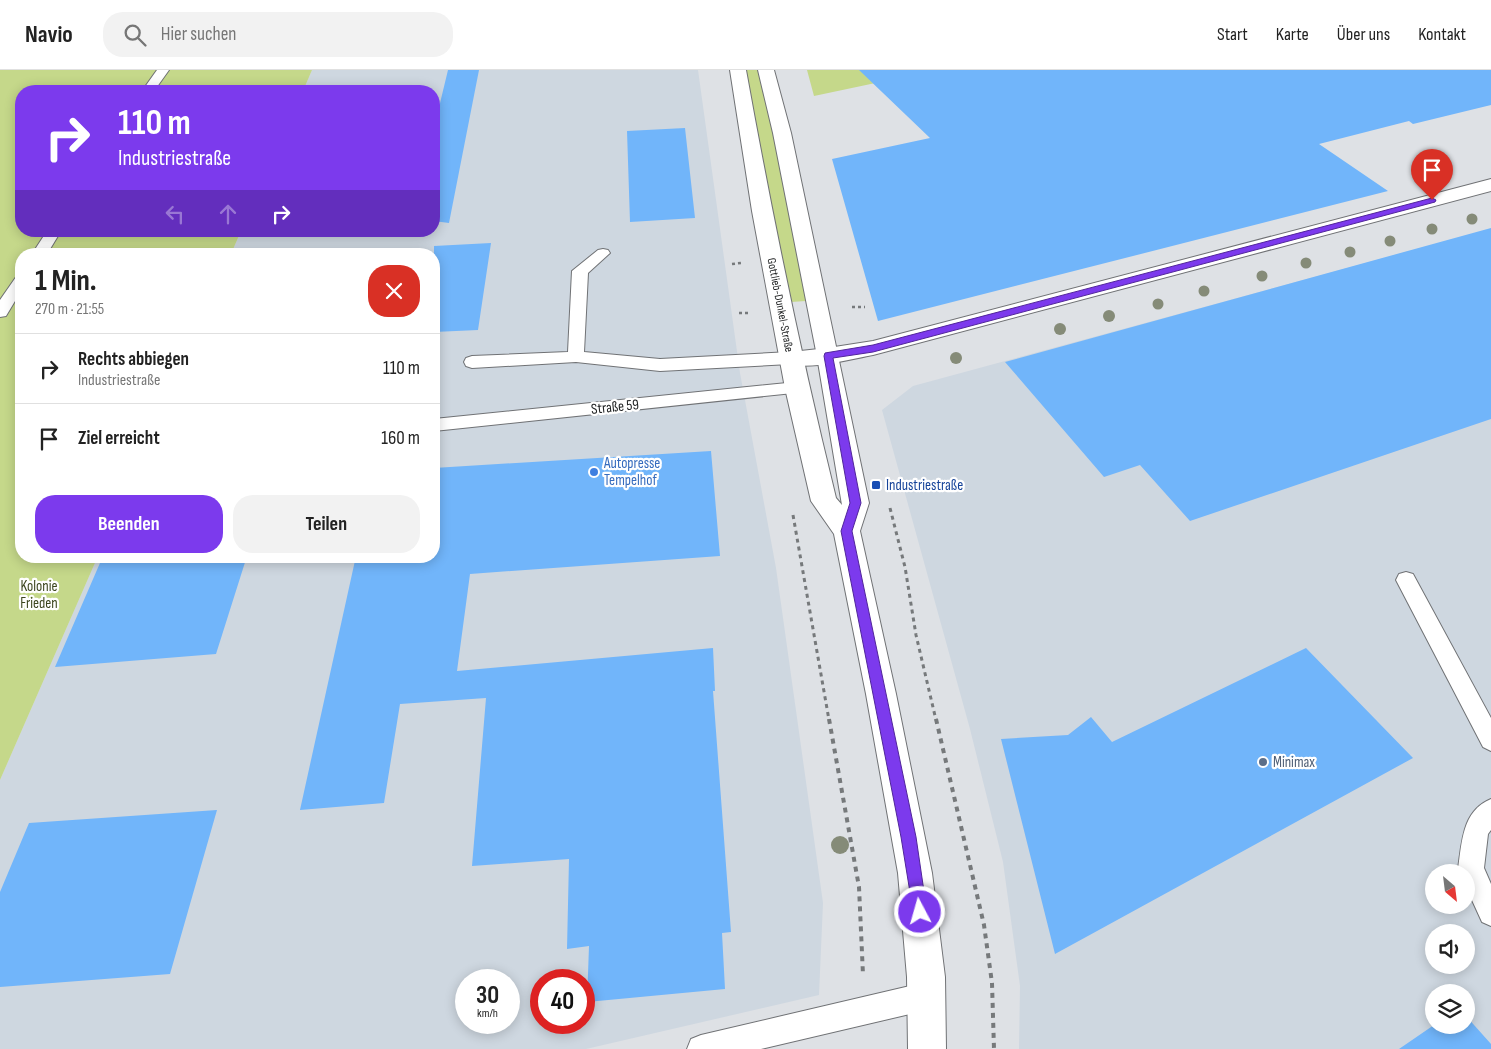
<!DOCTYPE html>
<html lang="de">
<meta charset="utf-8">
<style>
body{margin:0;font-family:"Sofia Sans Condensed",sans-serif;background:#f2f2f2;color:#222;height:100vh;display:flex;flex-direction:column;font-size:19px;white-space:nowrap}
*{box-sizing:border-box;margin:0}
p{font-size:16px;color:#767676}
.icon{flex:none;width:28px;height:28px;fill:none;stroke:currentColor;stroke-width:2;stroke-linecap:round;stroke-linejoin:round}
.map{position:relative;flex:1;overflow:hidden}
.side{position:absolute;left:15px;top:178px;width:425px;height:315px;display:flex;flex-direction:column;background:#fff;border-radius:20px;box-shadow:0 2px 12px #0003}
.side>*{flex:none}
.guide{position:absolute;left:15px;top:15px;width:425px;height:152px;border-radius:20px;box-shadow:0 2px 12px #0003;background:#7c3aed;color:#fff;overflow:hidden}
.needle{width:32px;rotate:152deg}
.buttons{position:absolute;left:1425px;top:794px;display:grid;gap:10px}
.buttons a{display:grid;place-items:center;width:50px;height:50px;border-radius:50%;background:#fff;box-shadow:0 2px 12px #0003;font-size:25px}
.speed{position:absolute;left:455px;top:899px;display:flex;gap:10px;font-size:25px;font-weight:700;text-align:center}
.speed>*{display:grid;place-content:center;width:65px;height:65px;border-radius:50%;background:#fff;box-shadow:0 2px 12px #0003;line-height:1}
.speed small{font-size:12px;font-weight:400}
.speed .limit{border:8px solid #d22;background:#fff;color:#111}
.pin{position:absolute;display:grid;place-items:center;width:42px;height:42px;color:#fff;margin:-51px -21px;border-radius:50% 50% 50% 0;rotate:-45deg;box-shadow:0 0 5px #0007}
.pin .icon{rotate:45deg}
.me{position:absolute;width:55px;margin:-28px;rotate:354deg;stroke-linejoin:round;filter:drop-shadow(0 0 4px #0008)}
.turn{display:flex;align-items:center;gap:18px;height:105px;padding:0 20px;font-size:22px}
.turn .icon{width:65px;height:65px;stroke-width:2.5}
.turn b{display:block;font-size:35px;line-height:42px}
.lanes{display:flex;align-items:center;height:48px;padding:0 20px;background:#0003;justify-content:center;gap:25px;direction:ltr}
.lanes .off{opacity:.35}
.round{display:grid;place-items:center;flex:none;width:52px;height:52px;border-radius:20px;background:#f2f2f2}
.head{display:flex;align-items:center;justify-content:space-between;height:85px;padding:0 20px}
h1{font-size:30px;font-weight:700;line-height:38px}
.cta{display:flex;gap:10px;margin-top:auto;padding:10px 20px}
.cta a{flex:1;height:58px;border-radius:20px;background:#7c3aed;color:#fff;font-size:20px;font-weight:700;line-height:58px;text-align:center}
.cta a+a{background:#f2f2f2;color:#222}
ul{padding:0;list-style:none}
li{display:flex;align-items:center;gap:15px;height:70px;padding:0 20px;border-top:1px solid #e0e0e0}
li div{flex:1}
li b{display:block;font-size:19px}
li em{font-style:normal}
header{display:flex;align-items:center;gap:30px;box-sizing:border-box;height:70px;padding:0 25px;background:#fff;border-bottom:1px solid #e0e0e0}
header strong{font-size:24px}
nav{display:flex;gap:28px;margin-inline-start:auto;font-size:18px}
.search{width:350px;height:45px;background:#f2f2f2;display:flex;align-items:center;gap:12px;box-sizing:border-box;padding:0 18px;border-radius:20px;color:#767676;font-size:19px}
.map>svg:first-child{display:block}
</style>
<header>
<strong>Navio</strong>
<div class="search"><svg class="icon" aria-label="search" viewBox="0 0 24 24"><circle cx="10" cy="10" r="6"/><path d="M15 15l6 6"/></svg>Hier suchen</div>
<nav><a>Start</a><a>Karte</a><a>Über uns</a><a>Kontakt</a></nav>
</header>
<div class="map">
<svg width="1491" height="979" viewBox="0 0 1491 979">
<rect width="100%" height="100%" fill="#dee1e5"/>
<path fill="#ced7e0" fill-rule="evenodd" d="M312 0H698L740 303 776 498 823 833 819 925 586 979H0V710L98 486H434V184H231L241 161H434V21H303ZM466 910H509V952H466ZM541 910H584V952H541Z
M1491 159V979H1019L1020 916 1003 792 970 659 882 340 913 316ZM1434 802H1466V835H1434ZM1434 862H1466V895H1434ZM1434 922H1466V955H1434Z"/>
<path fill="#c5d88a" d="M0 0H312L303 21H21V161H241L231 184H21V486H98L0 710Z
M744 0H759L786 118 806 231 791 232Z
M807 0H937L814 26Z"/>
<path fill="#71b5fa" d="M448 0H479L449 153 434 151V58Z
M859 0H1491V35L1413 54 1409 51 1319 74 1388 121 878 251 832 89 930 68Z
M685 58 695 148 630 152 627 61Z
M1491 158V349L1190 451 1140 395 1104 407 1005 292Z
M491 173 478 260 434 262V176Z
M711 381 720 486 470 504 457 601 713 578 715 621H713L731 862 722 863 725 919 587 932 589 876 567 879 569 789 472 796 486 628 400 634 384 733 300 740 356 486H434V398Z
M103 486H247L216 584 55 597Z
M1306 578 1413 688 1055 884 1001 669 1068 665 1091 647 1112 672Z
M217 740 170 904 0 917V822L29 753Z
M1466 946 1491 974V979H1399L1434 955H1466Z"/>
<g fill="none" stroke-linecap="round" stroke-linejoin="round">
<g stroke="#707275" stroke-width="2">
<path id="lane" d="M157 0H169L154 21H142Z
M47 161H61L47 184H32Z
M603 179 608 180 610 183 588 203 584 282 660 289 790 282 796 284 798 288 796 292 790 294 660 301 576 292 472 298 466 296 464 292 466 288 472 286 568 282 572 201 598 180Z
M21 205V221L6 246 0 247V230L16 207Z
M797 312 803 314 806 318 803 322 434 361V349Z
M1406 502 1413 504 1491 648V681L1483 677 1396 510 1399 504Z
M1491 729V760L1488 764 1484 798 1491 814V856L1482 852 1466 817V802H1460L1458 799C1462 772 1462 741 1491 729Z
M927 912 937 916 941 926 937 936 927 940 761 979H687L691 969 701 965Z"/>
</g>
<g stroke="#707275" stroke-width="2">
<path id="street" d="M1491 109V121L873 285C846 290 808 301 782 293L779 288 782 283 828 278 873 271Z"/>
</g>
<g stroke="#707275" stroke-width="2">
<path id="secondary" d="M730 0H746C772 144 801 286 836 428L842 435 817 286 773 63 758 0H774L791 63 869 433 860 461 896 624 932 803 945 907 946 979H908L907 907 898 803 866 624 834 464 811 431 785 318 752 141Z"/>
</g>
<path stroke="#76797b" stroke-width="2.5" stroke-dasharray="3 3" stroke-linecap="butt" d="M732 194 741 193
M852 237H865
M739 243H749"/>
<path stroke="#76797b" stroke-width="3" stroke-dasharray="4 4" stroke-linecap="butt" d="M890 438 905 497 916 565 936 650
M793 445 829 650"/>
<path stroke="#76797b" stroke-width="4" stroke-dasharray="5 5" stroke-linecap="butt" d="M829 649 859 817 863 905
M936 649 984 855 992 913 994 979"/>
<use href="#lane" fill="#fff" fill-rule="evenodd"/>
<use href="#street" fill="#fff" fill-rule="evenodd"/>
<use href="#secondary" fill="#fff" fill-rule="evenodd"/>
</g>
<g fill="#858b78">
<circle cx="1472" cy="149" r="5.5"/>
<circle cx="1432" cy="159" r="5.5"/>
<circle cx="1390" cy="171" r="5.5"/>
<circle cx="1350" cy="182" r="5.5"/>
<circle cx="1306" cy="193" r="5.5"/>
<circle cx="1262" cy="206" r="5.5"/>
<circle cx="1204" cy="221" r="5.5"/>
<circle cx="1158" cy="234" r="5.5"/>
<circle cx="1109" cy="246" r="6"/>
<circle cx="1060" cy="259" r="6"/>
<circle cx="956" cy="288" r="6"/>
<circle cx="840" cy="775" r="9"/>
</g>
<path fill="#7c3aed" stroke="#51269a" d="M1432 128 1436 130 1435 132 873 282 833 288 861 433 852 461 916 767 927 842 925 847 920 850 914 847 901 767 841 461 850 433 824 286 825 283 873 275Z"/>
<circle fill="#3f7fe0" stroke="#fff" stroke-width="2" cx="594" cy="402" r="5"/>
<rect fill="#1a4fb4" stroke="#fff" stroke-width="2" x="871" y="410" width="10" height="10" rx="2.5"/>
<circle fill="#5c6f8a" stroke="#fff" stroke-width="2" cx="1263" cy="692" r="5"/>
<g text-anchor="middle" dominant-baseline="central" stroke-width="4.5" stroke-linejoin="round" paint-order="stroke">
<g font-size="12" fill="#212324" stroke="#fff">
<text transform="translate(780 235) rotate(79)">Gottlieb-Dunkel-Straße</text>
</g>
<g font-size="15" fill="#212324" stroke="#fff">
<text transform="translate(615 337) rotate(-6)">Straße 59</text>
</g>
<g font-size="15" fill="#366cbe" stroke="#fff" text-anchor="start">
<text x="604" y="393">Autopresse<tspan x="604" dy="17">Tempelhof</tspan></text>
</g>
<g font-size="15" fill="#164399" stroke="#fff" text-anchor="start">
<text x="886" y="415">Industriestraße</text>
</g>
<g font-size="15" fill="#3c451e" stroke="#fff">
<text x="39" y="516">Kolonie<tspan x="39" dy="17">Frieden</tspan></text>
</g>
<g font-size="15" fill="#4e5e75" stroke="#fff" text-anchor="start">
<text x="1273" y="692">Minimax</text>
</g>
</g>
</svg>
<div class="buttons">
<a><svg class="needle" viewBox="-14 -14 28 28"><path d="M0-13l5 13h-10z" fill="#e53935"/><path d="M0 13l5-13h-10z" fill="#767676"/></svg></a>
<a><svg class="icon" aria-label="sound" viewBox="0 0 24 24"><path d="M4 9h4l5-4v14l-5-4H4zM17 9q2 3 0 6"/></svg></a>
<a><svg class="icon" aria-label="layers" viewBox="0 0 24 24"><path d="M12 4l9 5-9 5-9-5zM3 14l9 5 9-5"/></svg></a>
</div>
<div class="speed"><div>30<small>km/h</small></div><div class="limit">40</div></div>
<div class="pin" style="left:1432px;top:130px;background:#d93025"><svg class="icon" aria-label="arrive" viewBox="0 0 24 24"><path d="M6 21V4h12l-3 4 3 4H6"/></svg></div>
<svg class="me" style="left:920px;top:842px" viewBox="-20 -20 40 40"><circle r="17" fill="#7c3aed" stroke="#fff" stroke-width="3"/><path d="M0-11L8 9 0 5-8 9z" fill="#fff"/></svg>
<div class="guide">
<div class="turn"><svg class="icon" aria-label="right" viewBox="0 0 24 24"><path d="M7 20v-9h11M14 6l5 5-5 5"/></svg><div><b>110 m</b>Industriestraße</div></div>
<div class="lanes"><svg class="icon off" aria-label="left" viewBox="0 0 24 24"><path d="M17 20v-9H6M10 6l-5 5 5 5"/></svg><svg class="icon off" aria-label="ahead" viewBox="0 0 24 24"><path d="M12 20V5M6 11l6-6 6 6"/></svg><svg class="icon" aria-label="right" viewBox="0 0 24 24"><path d="M7 20v-9h11M14 6l5 5-5 5"/></svg></div>
</div>
<section class="side">
<div class="head"><div><h1>1 Min.</h1><p>270 m · 21:55</p></div><a class="round" style="background:#d93025;color:#fff"><svg class="icon" aria-label="close" viewBox="0 0 24 24"><path d="M6 6l12 12M18 6L6 18"/></svg></a></div>
<ul>
<li><svg class="icon" aria-label="right" viewBox="0 0 24 24"><path d="M7 20v-9h11M14 6l5 5-5 5"/></svg><div><b>Rechts abbiegen</b><p>Industriestraße</p></div><em>110 m</em></li>
<li><svg class="icon" aria-label="arrive" viewBox="0 0 24 24"><path d="M6 21V4h12l-3 4 3 4H6"/></svg><div><b>Ziel erreicht</b></div><em>160 m</em></li>
</ul>
<div class="cta"><a>Beenden</a><a>Teilen</a></div>
</section>
</div>
